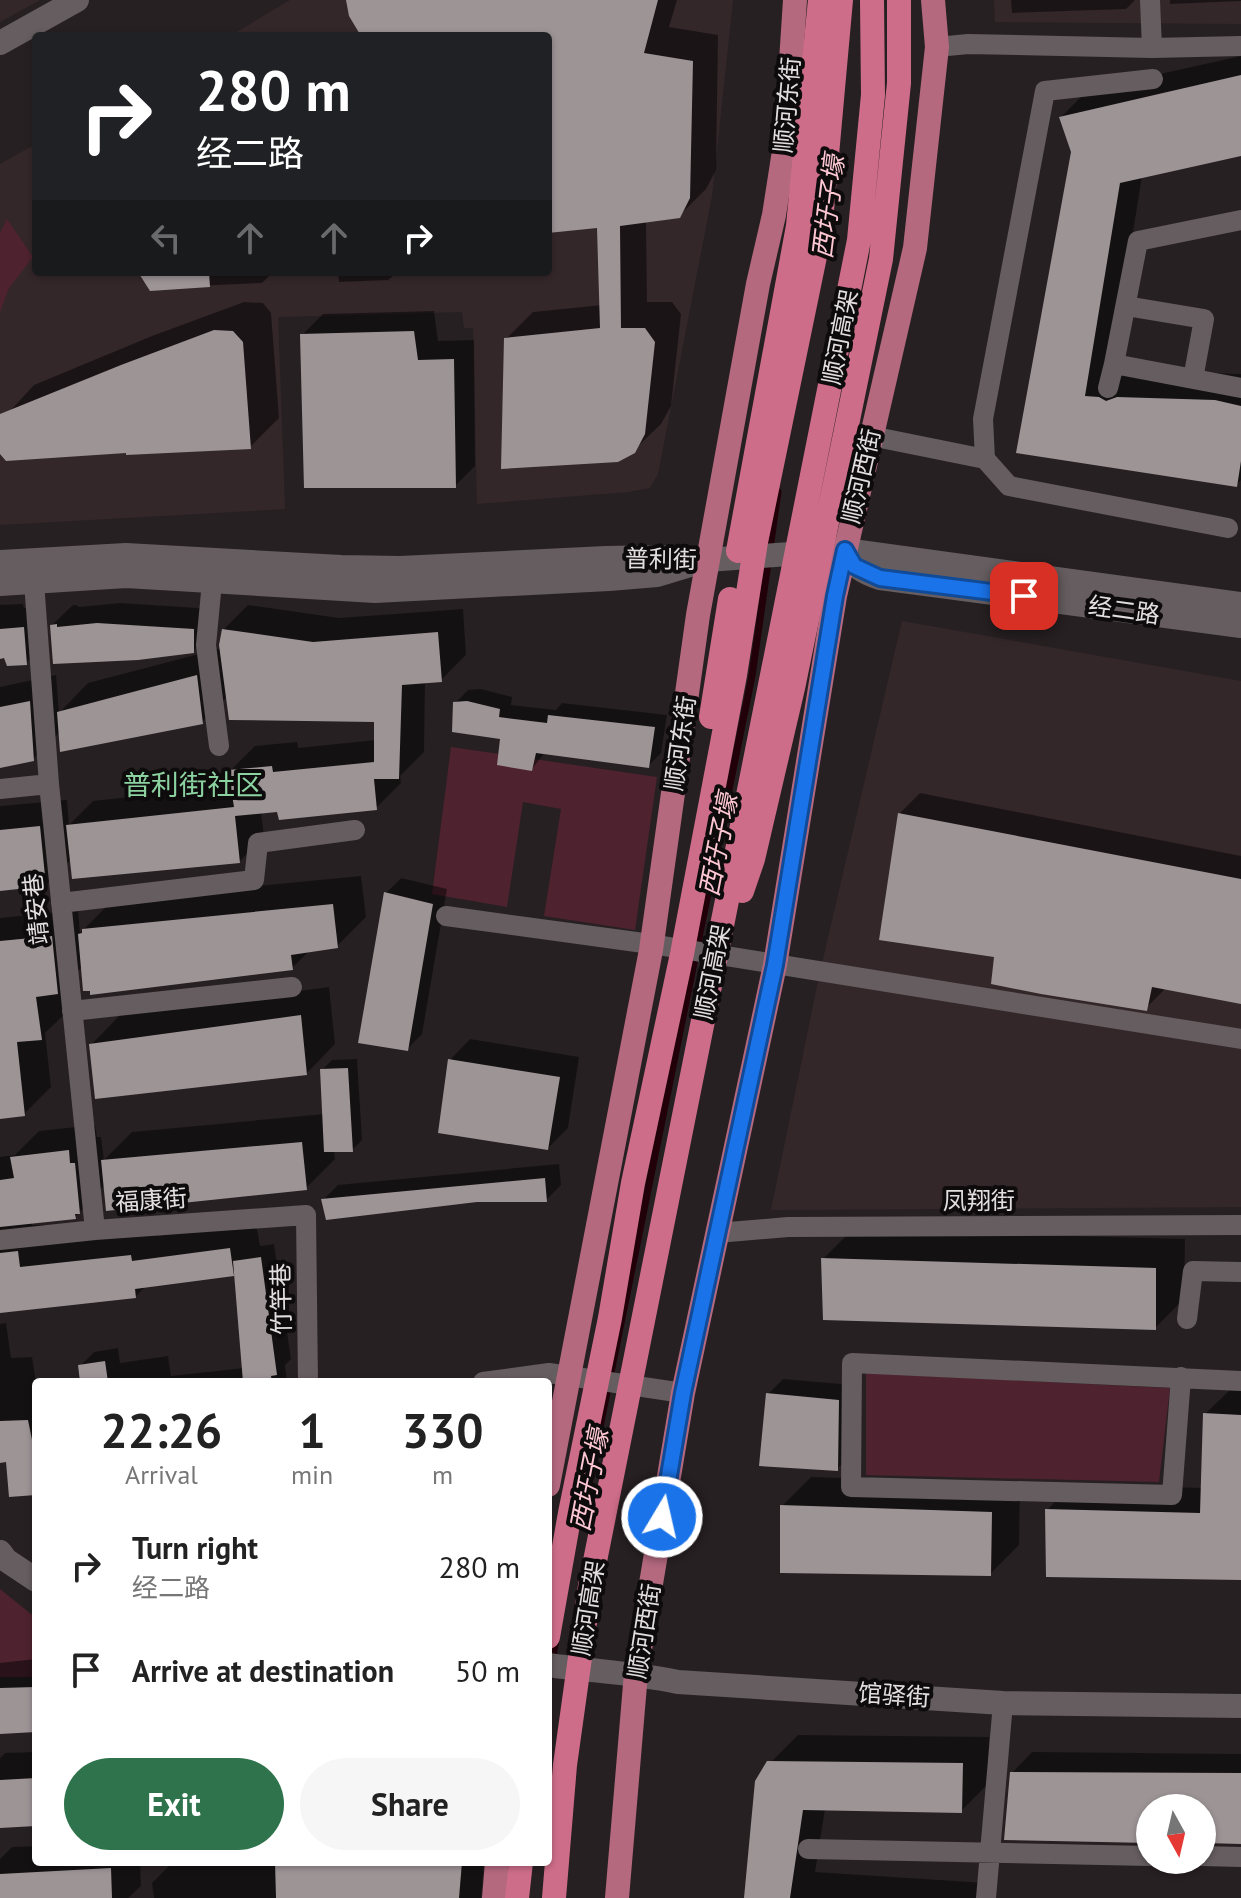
<!DOCTYPE html>
<meta charset="utf-8">
<style>
body{margin:0;font-family:"PT Sans","Noto Sans SC",sans-serif;background:#f6f6f6;color:#222;height:100vh;display:flex;flex-direction:column;font-size:30px;white-space:nowrap}
*{box-sizing:border-box;margin:0}
p{font-size:26px;color:#767676}
.icon{flex:none;width:44px;height:44px;fill:none;stroke:currentColor;stroke-width:2;stroke-linecap:round;stroke-linejoin:round}
.map{position:relative;flex:1;overflow:hidden}
.sheet{position:absolute;left:32px;top:1378px;width:520px;height:488px;display:flex;flex-direction:column;background:#fff;border-radius:8px;box-shadow:0 2px 6px #0004}
.sheet>*{flex:none}
.hud{position:absolute;left:32px;top:32px;width:520px;height:244px;border-radius:8px;box-shadow:0 2px 6px #0004;background:#202124;color:#fff;overflow:hidden}
.needle{width:52px;rotate:172deg}
.controls{position:absolute;left:1136px;top:1794px;display:grid;gap:16px}
.controls a{display:grid;place-items:center;width:80px;height:80px;border-radius:50%;background:#fff;box-shadow:0 2px 6px #0004;font-size:40px}
.pin{position:absolute;display:grid;place-items:center;width:68px;height:68px;color:#fff;margin:-34px;border-radius:16px;box-shadow:0 4px 12px #0006}
.me{position:absolute;width:88px;margin:-44px;rotate:9deg;stroke-linejoin:round;filter:drop-shadow(0 0 6px #0008)}
.turn{display:flex;align-items:center;gap:28px;height:168px;padding:0 32px;font-size:36px}
.turn .icon{width:104px;height:104px;stroke-width:2.5}
.turn b{display:block;font-size:56px;line-height:68px}
.lanes{display:flex;align-items:center;height:76px;padding:0 32px;background:#0003;justify-content:center;gap:40px;direction:ltr}
.lanes .off{opacity:.35}
.eta{display:flex;justify-content:space-evenly;align-items:center;height:136px;text-align:center}
.eta b{font-size:48px;font-weight:700;line-height:56px}
.primary-button{display:flex;gap:16px;margin-top:auto;padding:16px 32px}
.primary-button a{flex:1;height:92px;border-radius:48px;background:#2e734b;color:#fff;font-size:32px;font-weight:700;line-height:92px;text-align:center}
.primary-button a+a{background:#f6f6f6;color:#222}
ul{padding:0;list-style:none}
li{display:flex;align-items:center;gap:24px;height:104px;padding:0 32px}
li div{flex:1}
li b{display:block;font-size:30px}
li em{font-style:normal}
.map>svg:first-child{display:block}
</style>
<div class="map">
<svg width="1241" height="1898" viewBox="0 0 1241 1898">
<rect width="100%" height="100%" fill="#272022"/>
<path fill="#34272a" d="M0 0H40L0 22Z
M290 0H733L712 196 658 474 650 488 628 492 477 504 473 328H464L462 312 278 317 285 509 0 525V164L36 144V272H548V36H230Z
M994 0H1241V24L995 22Z
M902 621 1241 681V1207L771 1210 820 972Z"/>
<path fill="#4e222f" d="M7 219 33 257 9 288 0 312V233Z
M451 747 657 777 635 930 544 916 561 809 523 802 507 907 432 894Z
M866 1373 1170 1388 1159 1482 866 1475Z
M0 1589 36 1618V1677H0Z"/>
<path fill="#0007" d="M349 0H677L669 27 718 35 716 170 706 189 679 216 646 220 647 302H672L681 314 671 406 661 424 633 451 506 339 533 312 602 305 599 225 548 231V36H363Z
M1011 0H1135L1126 9 1012 13Z
M1170 0H1241V1L1170 4Z
M1241 56V154L1142 176 1111 370 1241 374V480L1236 485 1018 451 1073 152 1061 117 1088 90Z
M146 272H273L262 283 151 288Z
M338 272H398L388 280 339 282Z
M244 302 263 303 271 313 279 418 250 447 0 422 34 385 152 336Z
M434 311 438 341 474 340 475 466 455 486 302 335 323 314Z
M120 603 214 609V630L193 651 55 662 52 625 73 605H77L78 607Z
M23 604 24 608 45 607 47 642 26 663 0 657V605Z
M248 605 339 618 463 609 466 655 441 680 425 681 424 752 400 776 401 783 376 808 261 812 264 837 239 862 72 858 46 885 0 889V806L67 800 69 825 93 801 232 786 230 771 255 746 297 742 298 748 376 740V720L228 696 202 722 60 732 33 759 0 766V687L56 675 59 713 88 683 222 648 223 630Z
M481 689 512 697 511 705 556 710 562 703 667 715 661 753 648 766 545 752 532 769 503 737 455 703 468 690Z
M920 793 1241 856V1002L1166 988 1146 1008 996 956 900 813Z
M361 876 366 917 337 946 310 950 292 968 83 966 64 985 68 1011 45 1033 51 1087 24 1114 0 1117V918L78 910 80 933 113 900Z
M401 878 447 889 422 1034 407 1049 386 893Z
M329 987 335 1044 306 1074 91 1045 120 1015Z
M470 1039 579 1057 568 1128 548 1148 450 1060Z
M357 1059 362 1140 352 1150H334L335 1159 306 1188 105 1185 75 1217 32 1222V1225H45L46 1242 157 1229 158 1236 256 1223 260 1246 274 1244 291 1359 285 1365 287 1382H82L80 1366 94 1352 118 1348 120 1363 168 1356 171 1376 244 1368 236 1274 147 1285 136 1296 0 1311V1157L15 1155 39 1131 95 1125 97 1137H101L104 1160 132 1132 324 1114 322 1070 332 1060Z
M559 1164 561 1185 546 1200H323L338 1185Z
M852 1230 1185 1239 1184 1299 1155 1328 823 1259Z
M6 1323 11 1358 32 1357 36 1382V1520L33 1493 8 1460 0 1461V1324Z
M783 1379 853 1385 852 1454 837 1469 768 1394Z
M1231 1389H1241V1578L1047 1510 1073 1484 1203 1488 1205 1414Z
M811 1477 1020 1483 1019 1545 990 1574 782 1506Z
M36 1659V1730L0 1732V1663Z
M798 1735 989 1737 988 1784 961 1811 825 1809 815 1872 986 1883V1898H747L767 1766Z
M36 1752V1824L0 1826V1758L5 1753Z
M1032 1752 1241 1754V1844L1202 1843V1808H1150V1842L1012 1773Z
M36 1846V1862H140L141 1886 128 1898H0V1859L12 1847Z
M173 1862H484L481 1898H154L152 1883Z"/>
<g fill="none" stroke-linecap="round" stroke-linejoin="round">
<path stroke="#220009" stroke-width="7" d="M585 1501 752 676 778 492
M548 1683 556 1639"/>
</g>
<path fill="#9d9496" d="M346 0H658L644 53 693 61 690 198 680 218 620 226 621 328H645L655 342 645 434 635 453 618 462 501 469 504 338 600 328 597 228 548 233V36H361L349 16Z
M1241 75V156L1120 183 1085 396 1099 397 1106 401 1117 397 1215 400 1241 406V461L1237 487 1016 453 1071 152 1059 117Z
M138 272H209L210 287 150 291Z
M214 330 233 331 243 342 251 449 126 455V453L6 461 0 454V414L121 365Z
M414 331 418 360 454 359 456 488H304L300 334Z
M97 623 194 629V653L138 660 53 664 50 625 57 624V627Z
M24 627 27 665 7 666 4 658 0 659V629Z
M222 629 313 642 438 632 442 682 402 685 399 779H374L377 810 279 820 277 812 235 816 240 863 72 879 66 825 234 807 228 770 272 766 273 772 374 762V722L229 720 219 645Z
M197 675 203 724 60 752 57 712Z
M30 701 34 761 0 768V707Z
M467 701 500 709 499 717 547 723 548 715 655 727 649 768 536 753 532 771 497 765 500 739 452 732 453 702Z
M898 813 1241 879V1004L1152 987 1147 1011 1041 994 991 984 994 957 879 940Z
M40 826 46 886 0 891V830Z
M384 892 433 904 408 1051 358 1043Z
M333 904 338 948 291 955 293 970 90 995V991H83L78 934 82 933V929Z
M52 936 58 994 36 997 42 1040 17 1042 25 1116 0 1119V941Z
M301 1015 307 1075 95 1099 89 1044Z
M448 1059 560 1077 548 1150 438 1133Z
M348 1068 353 1152H324L320 1069Z
M302 1142 307 1190 106 1211 101 1160Z
M69 1150 70 1163H75L80 1214H75L76 1219 0 1227V1180L14 1178 10 1157Z
M545 1178 547 1202H477L326 1220 321 1199Z
M230 1248 234 1276 135 1289 136 1298 0 1313V1253L18 1251 20 1267 131 1255 132 1261Z
M261 1257 277 1375 271 1376 272 1382H243L233 1261Z
M821 1258 1156 1268V1330L823 1320Z
M105 1361 108 1382H80L78 1365Z
M766 1393 839 1400 838 1471 759 1466Z
M1203 1413 1241 1415V1580L1046 1577 1045 1509 1200 1513Z
M28 1420 36 1459V1495L9 1497 6 1462 0 1463V1421Z
M780 1505 992 1512 991 1576 780 1573Z
M36 1687V1732L0 1734V1688Z
M767 1761 963 1763 962 1813 803 1810 790 1898H744L755 1781Z
M1010 1772 1241 1773V1844L1202 1843V1808H1150V1843L1004 1840Z
M36 1778V1826L0 1828V1780Z
M275 1862H462L459 1898H276Z
M111 1868 112 1898H0V1874Z"/>
<g fill="none" stroke-linecap="round" stroke-linejoin="round">
<path stroke="#655d5f" stroke-width="20" d="M1150 0 1152 48
M937 47 968 44 1152 48 1241 46
M1153 79 1045 91 983 419 985 459 1009 486 1228 528
M1241 220 1138 241 1114 364 1241 388
M1126 306 1204 319 1193 379
M1108 388 1114 364
M871 436 985 459
M34 582 49 784 95 1230
M212 582 206 645 219 746
M0 789 49 784
M61 903 254 880 258 843 355 830
M446 916 651 944 1241 1039
M72 1011 292 987
M717 1233 788 1227 1241 1225
M0 1240 95 1230 306 1215 308 1382
M1187 1319 1193 1271 1241 1272
M1181 1377 1172 1495 851 1487 852 1363 1241 1381
M483 1382 549 1373 683 1393
M808 1849 1150 1856
M1202 1856 1241 1857
M986 1898 1003 1703"/>
<path stroke="#655d5f" stroke-width="24" d="M845 550C854 567 862 572 880 578L1241 626
M0 562 126 555 341 567 400 568 606 558 657 557 707 560 845 550 1241 604
M0 584 126 576 375 591 609 579 657 575 690 565
M0 1552 6 1560 36 1580"/>
<path stroke="#655d5f" stroke-width="24" d="M0 43 77 0
M548 1665C592 1671 635 1673 678 1682L1003 1703 1241 1706"/>
<path stroke="#b4697f" stroke-width="24" d="M548 1485 651 950 698 615 758 284 774 215 786 138 795 0
M494 1898 497 1862
M617 1898 636 1673 683 1393 775 965 835 596 915 248 937 47 933 0"/>
<path stroke="#ce6d8a" stroke-width="24" d="M738 551 798 226 820 0
M711 717 730 599
M742 891 753 859 793 688 881 259 899 83V0
M548 1637 570 1513 610 1318 633 1183 682 954 735 675 756 542 820 232 841 0
M517 1898 521 1862
M554 1898 565 1765 590 1586 859 240 873 95 872 0"/>
</g>
<g fill="none" stroke-linecap="round" stroke-linejoin="round">
<g stroke="#114b97" stroke-width="20">
<path id="route" d="M662 1517 683 1393 775 965 835 596 845 550 854 566 880 578 1024 596"/>
</g>
<use href="#route" stroke="#1a73e8" stroke-width="14"/>
</g>
<g text-anchor="middle" dominant-baseline="central" stroke-width="8" stroke-linejoin="round" paint-order="stroke">
<g font-size="24" fill="#e3dedf" stroke="#0e0b0c">
<text transform="translate(787 105) rotate(-85)">顺河东街</text>
<text transform="translate(840 337) rotate(-79)">顺河高架</text>
<text transform="translate(861 476) rotate(-77)">顺河西街</text>
<text transform="translate(661 559) rotate(1)">普利街</text>
<text transform="translate(1124 610) rotate(8)">经二路</text>
<text transform="translate(680 743) rotate(-82)">顺河东街</text>
<text transform="translate(36 909) rotate(-96)">靖安巷</text>
<text transform="translate(712 972) rotate(-79)">顺河高架</text>
<text transform="translate(151 1200) rotate(-4)">福康街</text>
<text x="979" y="1200">凤翔街</text>
<text transform="translate(281 1299) rotate(-91)">竹竿巷</text>
<text transform="translate(588 1608) rotate(-81)">顺河高架</text>
<text transform="translate(644 1631) rotate(-81)">顺河西街</text>
<text transform="translate(894 1695) rotate(4)">馆驿街</text>
</g>
<g font-size="26" font-style="italic" fill="#fdc7d3" stroke="#0e0b0c">
<text transform="translate(828 207) rotate(-83)">西圩子壕</text>
<text transform="translate(718 845) rotate(-79)">西圩子壕</text>
<text transform="translate(589 1480) rotate(-79)">西圩子壕</text>
</g>
<g font-size="28" fill="#8bd2a0" stroke="#0e0b0c">
<text x="193" y="784">普利街社区</text>
</g>
</g>
</svg>
<div class="controls">
<a><svg class="needle" viewBox="-14 -14 28 28"><path d="M0-13l5 13h-10z" fill="#e53935"/><path d="M0 13l5-13h-10z" fill="#767676"/></svg></a>
</div>
<div class="pin" style="left:1024px;top:596px;background:#d93025"><svg class="icon" aria-label="arrive" viewBox="0 0 24 24"><path d="M6 21V4h12l-3 4 3 4H6"/></svg></div>
<svg class="me" style="left:662px;top:1517px" viewBox="-20 -20 40 40"><circle r="17" fill="#1a73e8" stroke="#fff" stroke-width="3"/><path d="M0-11L8 9 0 5-8 9z" fill="#fff"/></svg>
<div class="hud">
<div class="turn"><svg class="icon" aria-label="right" viewBox="0 0 24 24"><path d="M7 20v-9h11M14 6l5 5-5 5"/></svg><div><b>280 m</b>经二路</div></div>
<div class="lanes"><svg class="icon off" aria-label="left" viewBox="0 0 24 24"><path d="M17 20v-9H6M10 6l-5 5 5 5"/></svg><svg class="icon off" aria-label="ahead" viewBox="0 0 24 24"><path d="M12 20V5M6 11l6-6 6 6"/></svg><svg class="icon off" aria-label="ahead" viewBox="0 0 24 24"><path d="M12 20V5M6 11l6-6 6 6"/></svg><svg class="icon" aria-label="right" viewBox="0 0 24 24"><path d="M7 20v-9h11M14 6l5 5-5 5"/></svg></div>
</div>
<section class="sheet">
<div class="eta">
<div><b>22:26</b><p>Arrival</p></div>
<div><b>1</b><p>min</p></div>
<div><b>330</b><p>m</p></div>
</div>
<ul>
<li><svg class="icon" aria-label="right" viewBox="0 0 24 24"><path d="M7 20v-9h11M14 6l5 5-5 5"/></svg><div><b>Turn right</b><p>经二路</p></div><em>280 m</em></li>
<li><svg class="icon" aria-label="arrive" viewBox="0 0 24 24"><path d="M6 21V4h12l-3 4 3 4H6"/></svg><div><b>Arrive at destination</b></div><em>50 m</em></li>
</ul>
<div class="primary-button"><a>Exit</a><a>Share</a></div>
</section>
</div>
